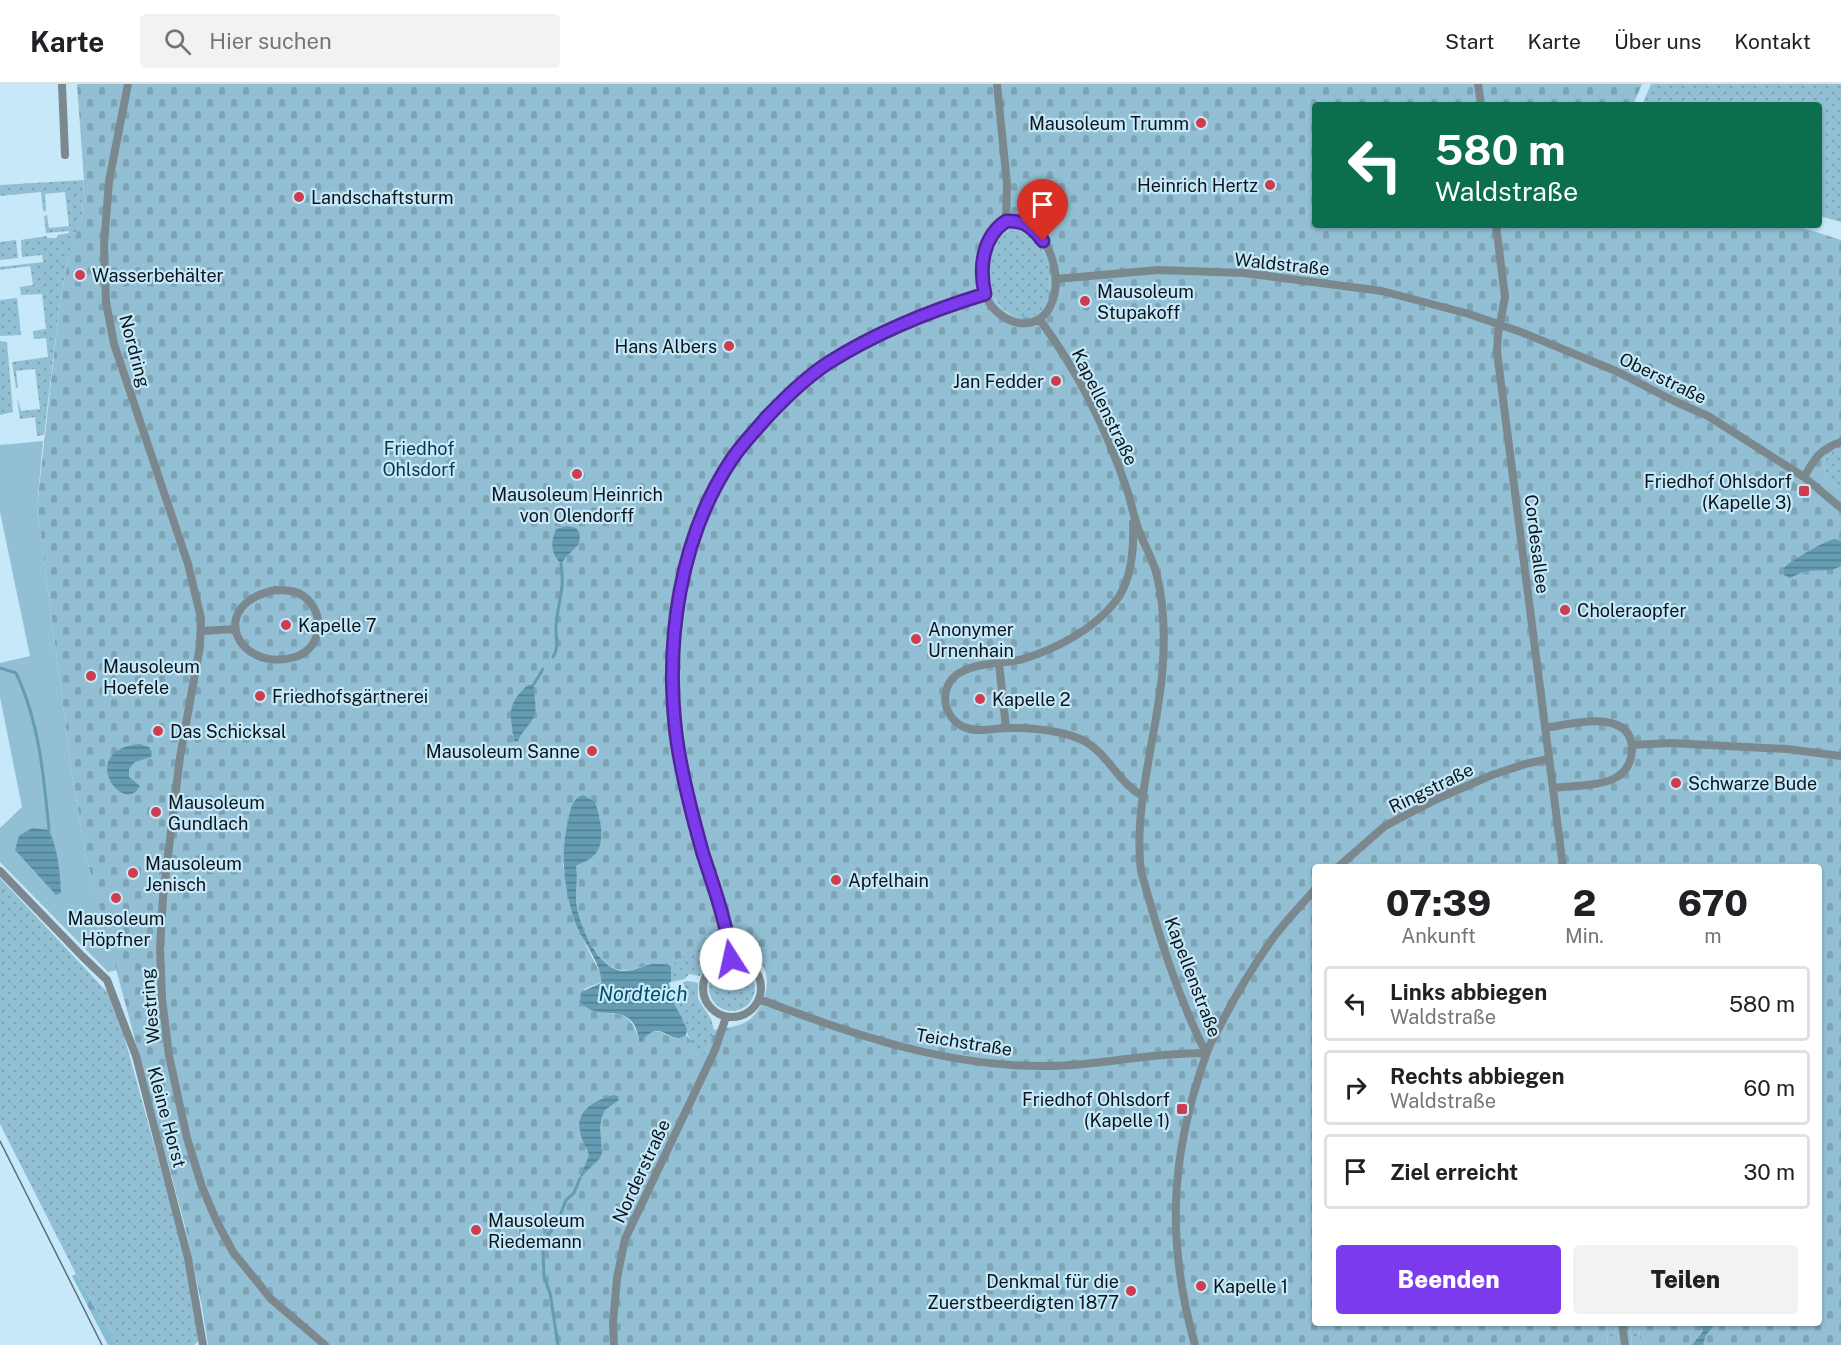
<!DOCTYPE html>
<html lang="de">
<meta charset="utf-8">
<style>
body{margin:0;font-family:"Public Sans",sans-serif;background:#f2f2f2;color:#202124;height:100vh;display:flex;flex-direction:column;font-size:22px;white-space:nowrap}
*{box-sizing:border-box;margin:0}
p{font-size:20px;color:#757577}
.icon{flex:none;width:33px;height:33px;fill:none;stroke:currentColor;stroke-width:2;stroke-linecap:round;stroke-linejoin:round}
.map{position:relative;flex:1;overflow:hidden}
.sheet{position:absolute;left:1312px;top:780px;width:510px;height:462px;display:flex;flex-direction:column;background:#fff;border-radius:6px;box-shadow:0 2px 4px #0004}
.sheet>*{flex:none}
.hud{position:absolute;left:1312px;top:18px;width:510px;height:126px;border-radius:6px;box-shadow:0 2px 4px #0004;background:#0b6e4f;color:#fff;overflow:hidden}
.pin{position:absolute;display:grid;place-items:center;width:51px;height:51px;color:#fff;margin:-62px -26px;border-radius:50% 50% 50% 0;rotate:-45deg;box-shadow:0 0 6px #0007}
.pin .icon{rotate:45deg}
.me{position:absolute;width:66px;margin:-33px;rotate:350deg;stroke-linejoin:round;filter:drop-shadow(0 0 4px #0008)}
.turn{display:flex;align-items:center;gap:21px;height:126px;padding:0 24px;font-size:27px}
.turn .icon{width:78px;height:78px;stroke-width:2.5}
.turn b{display:block;font-size:42px;line-height:51px}
.eta{display:flex;justify-content:space-evenly;align-items:center;height:102px;text-align:center}
.eta b{font-size:36px;font-weight:800;line-height:42px}
.cta{display:flex;gap:12px;margin-top:auto;padding:12px 24px}
.cta a{flex:1;height:69px;border-radius:6px;background:#7c3aed;color:#fff;font-size:24px;font-weight:800;line-height:69px;text-align:center}
.cta a+a{background:#f2f2f2;color:#202124}
ul{padding:0;list-style:none}
li{display:flex;align-items:center;gap:18px;height:75px;margin:0 12px 9px;padding:0 12px;border:3px solid #e0e0e0;border-radius:6px}
li div{flex:1}
li b{display:block;font-size:22px}
li em{font-style:normal}
header{display:flex;align-items:center;gap:36px;box-sizing:border-box;height:84px;padding:0 30px;background:#fff;border-bottom:2px solid #e0e0e0}
header strong{font-size:28px}
nav{display:flex;gap:33px;margin-inline-start:auto;font-size:21px}
.search{width:420px;height:54px;background:#f2f2f2;display:flex;align-items:center;gap:15px;box-sizing:border-box;padding:0 21px;border-radius:6px;color:#757577;font-size:22px}
.map>svg:first-child{display:block}
</style>
<header>
<strong>Karte</strong>
<div class="search"><svg class="icon" aria-label="search" viewBox="0 0 24 24"><circle cx="10" cy="10" r="6"/><path d="M15 15l6 6"/></svg>Hier suchen</div>
<nav><a>Start</a><a>Karte</a><a>Über uns</a><a>Kontakt</a></nav>
</header>
<div class="map">
<svg width="1841" height="1261" viewBox="0 0 1841 1261">
<defs>
<pattern id="grass-dots" width="8" height="8" patternUnits="userSpaceOnUse" patternTransform="scale(1.5)"><rect width="8" height="8" fill="#92bfd3"/><path d="M2 2h.1M6 6h.1" fill="none" stroke="#7da3b5" stroke-width="1.8" stroke-linecap="round"/></pattern>
<pattern id="forest-firs" width="22" height="20" patternUnits="userSpaceOnUse" patternTransform="scale(1.5)"><rect width="22" height="20" fill="#86bdd6"/><path d="M5 1l3.5 6h-7zM16 11l3.5 6h-7z" fill="#72a2b7"/></pattern>
<pattern id="cemetery-stones" width="16" height="16" patternUnits="userSpaceOnUse" patternTransform="scale(1.5)"><rect width="16" height="16" fill="#92bfd3"/><path d="M2 7V4a2 2 0 0 1 4 0v3zM10 15v-3a2 2 0 0 1 4 0v3z" fill="#7da3b5"/></pattern>
<pattern id="water-rules" width="6" height="5" patternUnits="userSpaceOnUse" patternTransform="scale(1.5)"><rect width="6" height="5" fill="#659cb3"/><path d="M0 2.5h6" fill="none" stroke="#517e91"/></pattern>
</defs>
<rect width="100%" height="100%" fill="#c6e8f8"/>
<path fill="url(#grass-dots)" d="M1651 0H1841V138L1820 132V21H1642Z
M84 96 82 134 68 175 60 218 44 351 37 352 35 333 20 335 17 313 21 327 40 325 35 285 16 287 18 304H16L12 278 48 273 46 254 34 255 33 247 46 245 42 210 21 211 20 203 33 201 30 182 0 186V183L43 178 42 171 22 173 21 156 47 152V154H57L58 151 69 149V147L46 149 44 132 47 131 49 144 69 142 65 108 45 110 46 127H43L41 108 0 112V101Z
M1013 146C1021 147 1028 149 1034 154 1050 168 1053 201 1046 220 1042 228 1038 232 1029 233 984 239 969 155 1013 146Z
M16 156 18 174 0 176V158Z
M17 214 21 251 0 252V216Z
M0 257 7 258 13 328 0 331Z
M1841 361V406L1827 394 1823 380 1829 369Z
M0 794 109 910 116 923 186 1176 200 1256 194 1261H117L76 1190 0 1040Z
M705 852 720 859 700 892 689 890 685 895 671 898V882Z
M709 904a23 23 0 1 1 46 0a23 23 0 1 1-46 0Z
M688 897 698 899V915L711 935 714 946 705 970 695 969C691 952 673 926 672 910L685 905 683 898Z
M1606 1239H1615L1617 1261H1608Z
M1630 1239H1638L1641 1261H1632Z"/>
<path fill="url(#forest-firs)" d="M76 1190 117 1261H108L72 1192Z"/>
<path fill="url(#cemetery-stones)" fill-rule="evenodd" d="M77 0H1642L1633 21H1316V141H1794L1841 156V361L1829 369 1823 380 1827 394 1841 406V1261H1639L1641 1260 1638 1239H1820V783H1316V1239H1606L1608 1261H208L202 1223 185 1142 86 773 72 690 37 422 60 218 69 171 82 134 84 96ZM1013 146C1021 147 1028 149 1034 154 1050 168 1053 201 1046 220 1041 230 1035 233 1024 233 982 235 971 154 1013 146ZM599 731 601 748 599 762 576 782C578 794 576 803 576 815 577 837 596 883 621 886 639 889 646 874 671 882L706 852C716 857 755 872 760 878 774 894 765 924 749 936 739 943 726 944 714 946L705 970 695 969 693 959 686 951C673 961 665 944 652 948 648 949 643 955 640 957 627 922 622 934 592 926L584 905 601 898V890L587 864 570 819 563 780Z
M1615 1239H1630L1632 1261H1617Z"/>
<path fill="#92bfd3" d="M43 357 37 422 72 690 86 773 117 886 108 888 0 778V744L22 723 0 613V579L30 572 0 428V361Z"/>
<path fill="url(#water-rules)" d="M567 442 576 444 580 450 579 460 567 472 561 480C551 469 550 460 556 445Z
M1835 455 1841 457V482L1832 486 1805 487 1790 494 1784 491V484C1790 477 1826 456 1835 455Z
M534 600C533 610 538 624 534 633 529 642 522 647 518 657L514 658C512 638 505 623 522 607 526 602 528 601 534 600Z
M139 660 149 663 152 668 151 673 135 678 129 685V693L140 702C123 733 76 667 139 660Z
M583 711 595 718C600 733 606 756 596 769 591 776 582 778 576 782 578 794 576 803 576 815 577 837 598 889 626 887 645 885 648 875 671 882V898L669 899 672 915 687 945 686 951C673 961 665 943 652 948 648 950 643 955 640 958 638 952 637 944 633 939 620 921 594 937 580 917L581 908 601 899C604 883 579 852 574 835 564 803 560 770 568 738 570 727 572 714 583 711Z
M32 744 49 746C58 766 60 787 61 809L56 811 15 766 19 752Z
M613 1011 618 1012 619 1016 605 1026 602 1032 600 1043 602 1068 600 1074 580 1094 589 1071C587 1064 583 1059 581 1052 574 1027 592 1018 613 1011Z
M1699 1239H1716L1706 1251 1703 1261H1692L1703 1247Z"/>
<g fill="none" stroke-linecap="round" stroke-linejoin="round">
<path stroke="#659cb3" stroke-width="3" d="M553 573C560 562 555 554 556 541 558 517 565 507 561 480
M0 584 16 589C39 637 44 693 49 746
M534 600 543 585
M558 1261 550 1209 544 1193 543 1167 547 1153 558 1137 566 1116 574 1109 580 1094"/>
<path stroke="#7b898f" stroke-width="8" d="M62 0 65 71
M128 0 109 97 104 161 106 218 114 260 188 480 201 534 200 562 180 673 163 813 160 864 162 914 169 972 187 1054 202 1103 217 1138 233 1168 271 1215 325 1261
M997 0 1007 100 1006 137
M1478 0 1481 21
M1006 137C1059 134 1074 230 1029 239 1017 241 1005 235 996 227 971 204 980 155 1006 137Z
M1496 141 1505 213 1498 250 1497 268 1563 783
M1056 195 1158 186 1244 189 1382 207 1469 230 1521 248 1616 287 1674 317 1708 332 1804 393 1841 424
M1040 236C1077 286 1107 346 1127 406 1131 417 1133 430 1137 441 1142 457 1151 471 1156 488 1165 521 1165 558 1162 592 1156 653 1133 726 1141 787 1158 849 1177 911 1206 969
M1804 393C1815 374 1820 365 1841 358
M1133 439C1134 465 1132 497 1115 518 1094 545 1056 565 1023 575 1003 580 980 578 961 588 938 600 941 633 964 643 977 649 994 644 1009 644 1033 644 1058 646 1080 655 1107 666 1120 703 1144 712
M276 506C284 506 291 506 298 509 326 522 325 564 295 573 237 590 205 520 276 506Z
M201 547 235 545
M999 580 1006 644
M1545 644C1570 640 1632 623 1632 665 1632 676 1627 687 1617 693 1603 702 1570 702 1553 704
M1632 661 1670 659 1787 665 1841 672
M1338 783 1385 742 1437 715 1492 691 1525 680 1549 675
M0 787 83 873 107 896 136 972 188 1174 203 1261
M703 904a29 29 0 1 1 58 0a29 29 0 1 1-58 0Z
M731 875C726 839 714 804 703 770 692 731 681 690 677 650 665 558 679 453 732 375 742 360 755 347 767 333 785 314 805 294 828 279 877 248 929 227 985 209
M759 915C853 951 950 984 1051 982 1103 981 1154 968 1206 969
M1622 1239 1625 1261
M614 1261 613 1238 617 1194 625 1155 715 966 726 933
M1195 1261C1166 1158 1170 1072 1206 971 1209 961 1215 951 1220 942 1235 912 1252 884 1271 857 1284 838 1301 822 1316 804"/>
<path stroke="#5a6f7a" stroke-width="1.5" d="M0 1057 102 1261"/>
</g>
<g fill="none" stroke-linecap="round" stroke-linejoin="round">
<g stroke="#51269a" stroke-width="15">
<path id="route" d="M731 875C727 839 714 804 703 770 692 731 681 690 676 650 665 558 679 454 732 375 742 360 755 347 767 333 785 314 805 294 828 279 877 248 929 227 985 210 979 184 982 153 1006 137 1024 136 1032 143 1043 157"/>
</g>
<use href="#route" stroke="#7c3aed" stroke-width="10"/>
</g>
<g fill="#cd3d4e" stroke="#c6e8f8" stroke-width="2">
<circle cx="1201" cy="39" r="6"/>
<circle cx="1270" cy="101" r="6"/>
<circle cx="299" cy="113" r="6"/>
<circle cx="80" cy="191" r="6"/>
<circle cx="1085" cy="217" r="6"/>
<circle cx="729" cy="262" r="6"/>
<circle cx="1056" cy="297" r="6"/>
<circle cx="577" cy="390" r="6"/>
<rect x="1798" y="401" width="12" height="12" rx="3"/>
<circle cx="1565" cy="526" r="6"/>
<circle cx="286" cy="541" r="6"/>
<circle cx="916" cy="555" r="6"/>
<circle cx="91" cy="592" r="6"/>
<circle cx="260" cy="612" r="6"/>
<circle cx="980" cy="615" r="6"/>
<circle cx="158" cy="647" r="6"/>
<circle cx="592" cy="667" r="6"/>
<circle cx="1676" cy="699" r="6"/>
<circle cx="156" cy="728" r="6"/>
<circle cx="133" cy="789" r="6"/>
<circle cx="836" cy="796" r="6"/>
<circle cx="116" cy="814" r="6"/>
<rect x="1176" y="1019" width="12" height="12" rx="3"/>
<circle cx="476" cy="1146" r="6"/>
<circle cx="1201" cy="1202" r="6"/>
<circle cx="1131" cy="1207" r="6"/>
</g>
<g text-anchor="middle" dominant-baseline="central" stroke-width="4.5" stroke-linejoin="round" paint-order="stroke">
<g font-size="18" fill="#0a161c" stroke="#c6e8f8" text-anchor="start">
<text x="1189" y="39" text-anchor="end">Mausoleum Trumm</text>
<text x="1258" y="101" text-anchor="end">Heinrich Hertz</text>
<text x="311" y="113">Landschaftsturm</text>
<text x="92" y="191">Wasserbehälter</text>
<text x="1097" y="207">Mausoleum<tspan x="1097" dy="21">Stupakoff</tspan></text>
<text x="717" y="262" text-anchor="end">Hans Albers</text>
<text x="1044" y="297" text-anchor="end">Jan Fedder</text>
<text x="1792" y="397" text-anchor="end">Friedhof Ohlsdorf<tspan x="1792" dy="21">(Kapelle 3)</tspan></text>
<text x="577" y="410" text-anchor="middle">Mausoleum Heinrich<tspan x="577" dy="21">von Olendorff</tspan></text>
<text x="1577" y="526">Choleraopfer</text>
<text x="298" y="541">Kapelle 7</text>
<text x="928" y="545">Anonymer<tspan x="928" dy="21">Urnenhain</tspan></text>
<text x="103" y="582">Mausoleum<tspan x="103" dy="21">Hoefele</tspan></text>
<text x="272" y="612">Friedhofsgärtnerei</text>
<text x="992" y="615">Kapelle 2</text>
<text x="170" y="647">Das Schicksal</text>
<text x="580" y="667" text-anchor="end">Mausoleum Sanne</text>
<text x="1688" y="699">Schwarze Bude</text>
<text x="168" y="718">Mausoleum<tspan x="168" dy="21">Gundlach</tspan></text>
<text x="145" y="779">Mausoleum<tspan x="145" dy="21">Jenisch</tspan></text>
<text x="848" y="796">Apfelhain</text>
<text x="116" y="834" text-anchor="middle">Mausoleum<tspan x="116" dy="21">Höpfner</tspan></text>
<text x="1170" y="1015" text-anchor="end">Friedhof Ohlsdorf<tspan x="1170" dy="21">(Kapelle 1)</tspan></text>
<text x="488" y="1136">Mausoleum<tspan x="488" dy="21">Riedemann</tspan></text>
<text x="1119" y="1197" text-anchor="end">Denkmal für die<tspan x="1119" dy="21">Zuerstbeerdigten 1877</tspan></text>
<text x="1213" y="1202">Kapelle 1</text>
</g>
<g font-size="18" fill="#0a161c" stroke="#c6e8f8">
<text transform="translate(1282 180) rotate(6)">Waldstraße</text>
<text transform="translate(135 267) rotate(75)">Nordring</text>
<text transform="translate(1663 294) rotate(26)">Oberstraße</text>
<text transform="translate(1105 323) rotate(64)">Kapellenstraße</text>
<text transform="translate(1537 460) rotate(83)">Cordesallee</text>
<text transform="translate(1431 704) rotate(-26)">Ringstraße</text>
<text transform="translate(1193 893) rotate(69)">Kapellenstraße</text>
<text transform="translate(150 922) rotate(-95)">Westring</text>
<text transform="translate(964 958) rotate(9)">Teichstraße</text>
<text transform="translate(167 1033) rotate(75)">Kleine Horst</text>
<text transform="translate(641 1087) rotate(-65)">Norderstraße</text>
</g>
<g font-size="18" fill="#05384a" stroke="#c6e8f8">
<text x="419" y="364">Friedhof<tspan x="419" dy="21">Ohlsdorf</tspan></text>
</g>
<g font-size="20" font-style="italic" fill="#004e67" stroke="#c6e8f8">
<text x="643" y="910">Nordteich</text>
</g>
</g>
</svg>
<div class="pin" style="left:1043px;top:157px;background:#d93025"><svg class="icon" aria-label="arrive" viewBox="0 0 24 24"><path d="M6 21V4h12l-3 4 3 4H6"/></svg></div>
<svg class="me" style="left:731px;top:875px" viewBox="-20 -20 40 40"><circle r="19" fill="#fff"/><path d="M0-13L10 11 0 6-10 11z" fill="#7c3aed"/></svg>
<div class="hud">
<div class="turn"><svg class="icon" aria-label="left" viewBox="0 0 24 24"><path d="M17 20v-9H6M10 6l-5 5 5 5"/></svg><div><b>580 m</b>Waldstraße</div></div>
</div>
<section class="sheet">
<div class="eta">
<div><b>07:39</b><p>Ankunft</p></div>
<div><b>2</b><p>Min.</p></div>
<div><b>670</b><p>m</p></div>
</div>
<ul>
<li><svg class="icon" aria-label="left" viewBox="0 0 24 24"><path d="M17 20v-9H6M10 6l-5 5 5 5"/></svg><div><b>Links abbiegen</b><p>Waldstraße</p></div><em>580 m</em></li>
<li><svg class="icon" aria-label="right" viewBox="0 0 24 24"><path d="M7 20v-9h11M14 6l5 5-5 5"/></svg><div><b>Rechts abbiegen</b><p>Waldstraße</p></div><em>60 m</em></li>
<li><svg class="icon" aria-label="arrive" viewBox="0 0 24 24"><path d="M6 21V4h12l-3 4 3 4H6"/></svg><div><b>Ziel erreicht</b></div><em>30 m</em></li>
</ul>
<div class="cta"><a>Beenden</a><a>Teilen</a></div>
</section>
</div>
